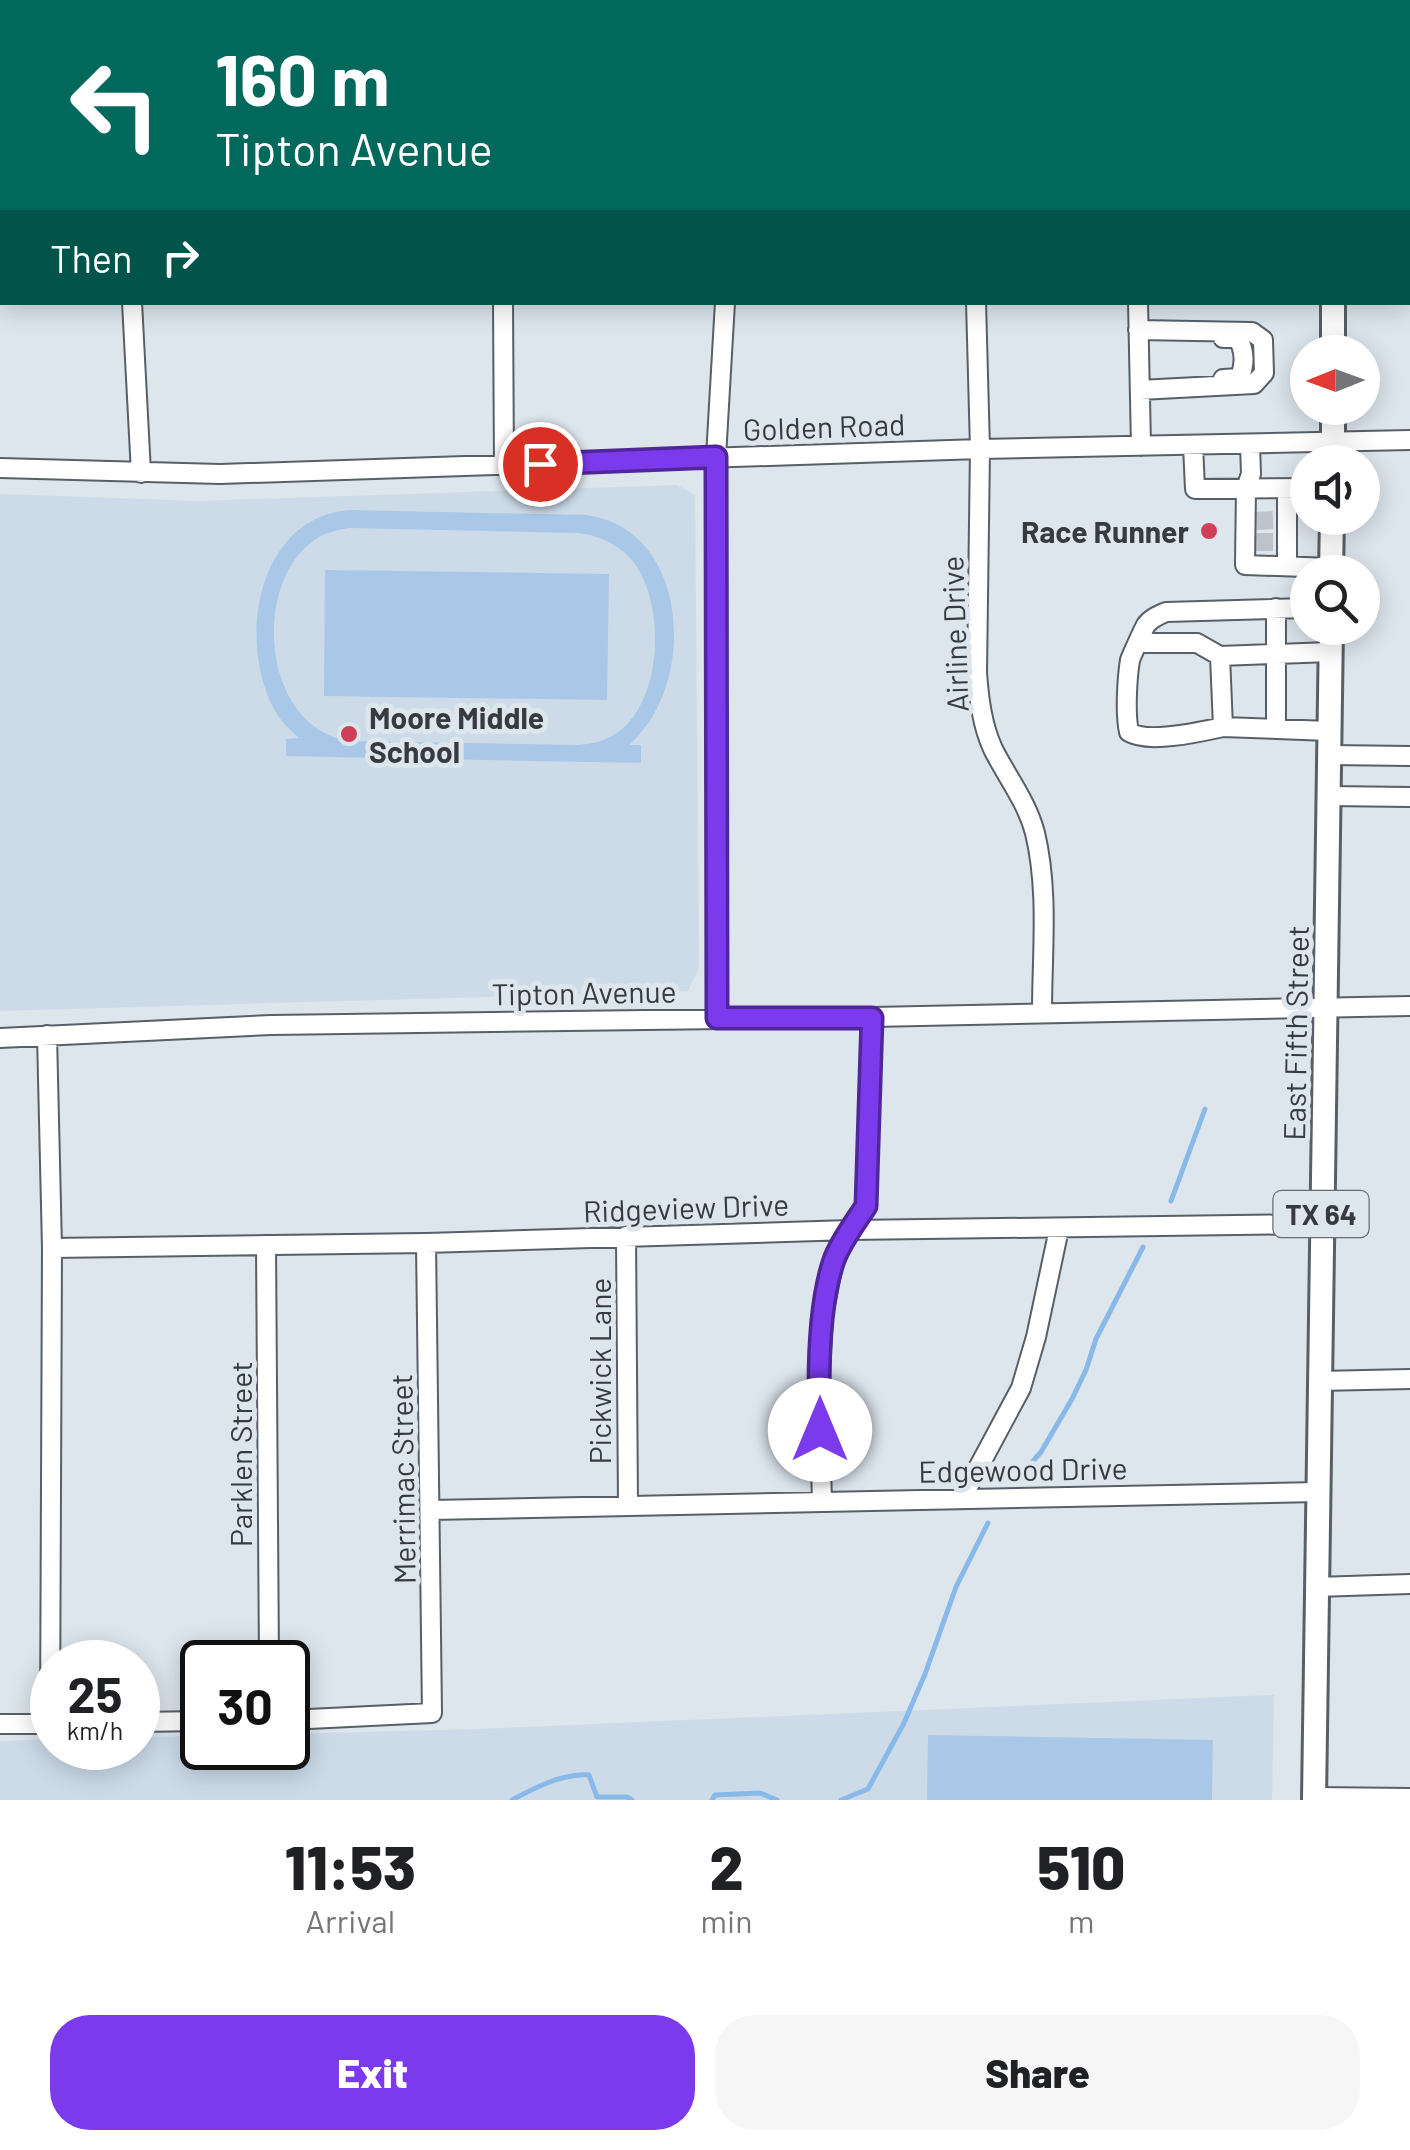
<!DOCTYPE html>
<style>
body{margin:0;font-family:Barlow,sans-serif;background:#f6f6f6;color:#202124;height:100vh;display:flex;flex-direction:column;font-size:38px;white-space:nowrap}
*{box-sizing:border-box;margin:0}
p{font-size:32px;color:#757577}
.icon{flex:none;width:55px;height:55px;fill:none;stroke:currentColor;stroke-width:2;stroke-linecap:round;stroke-linejoin:round}
.map{position:relative;height:1800px;overflow:hidden}
.details{display:flex;flex-direction:column;background:#fff;flex:1}
.details>*{flex:none}
.banner{position:absolute;left:0px;top:0px;width:1410px;height:305px;box-shadow:0 5px 25px #0003;background:#00695c;color:#fff;overflow:hidden}
.needle{width:65px;rotate:269deg}
.fabs{position:absolute;left:1290px;top:335px;display:grid;gap:20px}
.fabs a{display:grid;place-items:center;width:90px;height:90px;border-radius:50%;background:#fff;box-shadow:0 5px 25px #0003;font-size:50px}
.speed{position:absolute;left:30px;top:1640px;display:flex;gap:20px;font-size:50px;font-weight:700;text-align:center}
.speed>*{display:grid;place-content:center;width:130px;height:130px;border-radius:50%;background:#fff;box-shadow:0 5px 25px #0003;line-height:1}
.speed small{font-size:25px;font-weight:400}
.speed .limit{border:5px solid #111;border-radius:15px;background:#fff;color:#111}
.pin{position:absolute;display:grid;place-items:center;width:85px;height:85px;color:#fff;margin:-42px;border:5px solid #fff;border-radius:50%;box-shadow:0 2px 10px #0007}
.me{position:absolute;width:110px;margin:-55px;rotate:0deg;stroke-linejoin:round;filter:drop-shadow(0 0 8px #0008)}
.turn{display:flex;align-items:center;gap:35px;height:210px;padding:0 50px;font-size:45px}
.turn .icon{width:130px;height:130px;stroke-width:2.5}
.turn b{display:block;font-size:70px;line-height:85px}
.then{display:flex;align-items:center;height:95px;padding:0 50px;background:#0003;gap:20px;font-size:38px}
.eta{display:flex;justify-content:space-evenly;align-items:center;height:170px;text-align:center}
.eta b{font-size:60px;font-weight:800;line-height:70px}
.action{display:flex;gap:20px;margin-top:auto;padding:20px 50px}
.action a{flex:1;height:115px;border-radius:40px;background:#7c3aed;color:#fff;font-size:40px;font-weight:800;line-height:115px;text-align:center}
.action a+a{background:#f6f6f6;color:#202124}
.map>svg:first-child{display:block}
</style>
<div class="map">
<svg width="1410" height="1800" viewBox="0 0 1410 1800">
<rect width="100%" height="100%" fill="#dde5ed"/>
<path fill="#cddbe9" d="M677 485 695 495 699 968 688 991 0 1011V494L198 501Z
M1274 1695 1272 1800H0V1741L52 1739V1748H138V1737L202 1736V1748H288V1734L480 1729Z"/>
<path fill="#a9c8e7" fill-rule="evenodd" d="M349 510 586 515C691 529 698 685 629 745H641V763L286 756V739L299 738C290 730 280 721 274 709 237 640 257 518 349 510ZM349 528 577 533C598 535 616 543 631 559 668 602 664 712 608 738 598 743 588 744 578 745L351 741C261 730 249 579 319 537 328 532 338 530 349 528Z
M325 570 609 574 607 700 324 696Z
M928 1735 1213 1740 1212 1800H927Z"/>
<g fill="none" stroke-linecap="round" stroke-linejoin="round">
<path stroke="#89b9e8" stroke-width="5" d="M1171 1201 1205 1109
M1018 1478 1041 1452 1072 1399 1086 1370 1096 1339 1143 1247
M512 1800C534 1788 563 1773 589 1775L597 1797H627L632 1800
M712 1800 715 1795 760 1793 777 1800
M841 1800 868 1789 904 1723 925 1674 956 1587 988 1523"/>
<path stroke="#bcc3ca" stroke-width="18" stroke-dasharray="18 9" stroke-linecap="butt" d="M1255 521 1275 520
M1255 542H1275"/>
<g stroke="#585f66" stroke-width="22">
<path id="minor" d="M117 0V2
M497 0V2
M717 0 718 2
M969 0V2
M1146 0V2L1199 0
M132 302 141 473
M503 302 504 466
M976 302 980 449 977 673C979 699 982 725 993 749 1007 777 1027 802 1035 833 1049 891 1042 953 1042 1012
M1138 302 1141 446
M1138 330 1252 332 1263 340 1264 373 1254 384 1140 390
M1223 379 1240 378C1245 363 1245 352 1238 338H1223
M1250 444 1251 474 1246 488 1245 565 1332 568
M1193 445 1195 489 1308 488
M0 468 220 474 980 449 1410 440
M1287 566V489
M1276 608V729
M1139 643H1197L1220 656
M1223 727C1200 732 1148 744 1129 732 1125 714 1127 679 1130 660 1131 657 1144 628 1146 625 1151 618 1159 615 1166 612L1308 608
M1329 731 1223 727 1220 656 1330 652
M1329 755 1410 756
M1328 796 1410 797
M717 1018 716 457 725 302
M47 1035 52 1248 50 1724
M0 1038 271 1025 872 1017 1410 1006
M626 1236 628 1505
M266 1245 269 1662
M52 1248 426 1243 850 1230 1321 1224
M1320 1381 1410 1379
M962 1498 1021 1388 1036 1337 1059 1229
M822 1502 819 1394 823 1315 834 1259 850 1230 866 1206 872 1017
M430 1510 1318 1492
M1316 1587 1410 1584
M288 1720 432 1713 426 1243
M138 1722 202 1721
M0 1724H52
M1314 1797 1410 1798"/>
</g>
<g stroke="#585f66" stroke-width="28">
<path id="major" d="M1324 0V2
M1333 352V302
M1333 462V408
M1331 572 1332 518
M1314 1800 1331 628"/>
</g>
<use href="#minor" stroke="#fff" stroke-width="18"/>
<use href="#major" stroke="#fff" stroke-width="22"/>
</g>
<g fill="none" stroke-linecap="round" stroke-linejoin="round">
<g stroke="#51269a" stroke-width="25">
<path id="route" d="M540 464 716 457 717 1018H872L866 1206C855 1223 841 1241 834 1260 818 1306 818 1381 820 1430"/>
</g>
<use href="#route" stroke="#7c3aed" stroke-width="18"/>
</g>
<g fill="#cf3f55" stroke="#dde5ed" stroke-width="4">
<circle cx="1209" cy="531" r="10"/>
<circle cx="349" cy="734" r="10"/>
</g>
<g text-anchor="middle" dominant-baseline="central" stroke-width="10" stroke-linejoin="round" paint-order="stroke">
<rect fill="#dde5ed" stroke="#696d72" stroke-width="2.5" x="1273.5" y="1191" width="95" height="46" rx="8"/>
<g font-size="28" font-weight="bold" fill="#373a3e">
<text x="1321" y="1214">TX 64</text>
</g>
<g font-size="30" fill="#373a3e" stroke="#dde5ed">
<text transform="translate(824 426) rotate(-2)">Golden Road</text>
<text transform="translate(954 634) rotate(-92)">Airline Drive</text>
<text transform="translate(584 992) rotate(-1)">Tipton Avenue</text>
<text transform="translate(1295 1033) rotate(-89)">East Fifth Street</text>
<text transform="translate(686 1207) rotate(-2)">Ridgeview Drive</text>
<text transform="translate(599 1371) rotate(-90)">Pickwick Lane</text>
<text transform="translate(240 1454) rotate(-90)">Parklen Street</text>
<text transform="translate(1023 1469) rotate(-1)">Edgewood Drive</text>
<text transform="translate(402 1479) rotate(-91)">Merrimac Street</text>
</g>
<g font-size="30" font-weight="bold" fill="#373a3e" stroke="#dde5ed" text-anchor="end">
<text x="1189" y="531">Race Runner</text>
<text x="369" y="717" text-anchor="start">Moore Middle<tspan x="369" dy="34">School</tspan></text>
</g>
</g>
</svg>
<div class="fabs">
<a><svg class="needle" viewBox="-14 -14 28 28"><path d="M0-13l5 13h-10z" fill="#e53935"/><path d="M0 13l5-13h-10z" fill="#757577"/></svg></a>
<a><svg class="icon" aria-label="sound" viewBox="0 0 24 24"><path d="M4 9h4l5-4v14l-5-4H4zM17 9q2 3 0 6"/></svg></a>
<a><svg class="icon" aria-label="search" viewBox="0 0 24 24"><circle cx="10" cy="10" r="6"/><path d="M15 15l6 6"/></svg></a>
</div>
<div class="speed"><div>25<small>km/h</small></div><div class="limit">30</div></div>
<div class="pin" style="left:540px;top:464px;background:#d93025"><svg class="icon" aria-label="arrive" viewBox="0 0 24 24"><path d="M6 21V4h12l-3 4 3 4H6"/></svg></div>
<svg class="me" style="left:820px;top:1430px" viewBox="-20 -20 40 40"><circle r="19" fill="#fff"/><path d="M0-13L10 11 0 6-10 11z" fill="#7c3aed"/></svg>
<div class="banner">
<div class="turn"><svg class="icon" aria-label="left" viewBox="0 0 24 24"><path d="M17 20v-9H6M10 6l-5 5 5 5"/></svg><div><b>160 m</b>Tipton Avenue</div></div>
<div class="then">Then<svg class="icon" aria-label="right" viewBox="0 0 24 24"><path d="M7 20v-9h11M14 6l5 5-5 5"/></svg></div>
</div>
</div>
<section class="details">
<div class="eta">
<div><b>11:53</b><p>Arrival</p></div>
<div><b>2</b><p>min</p></div>
<div><b>510</b><p>m</p></div>
</div>
<div class="action"><a>Exit</a><a>Share</a></div>
</section>
